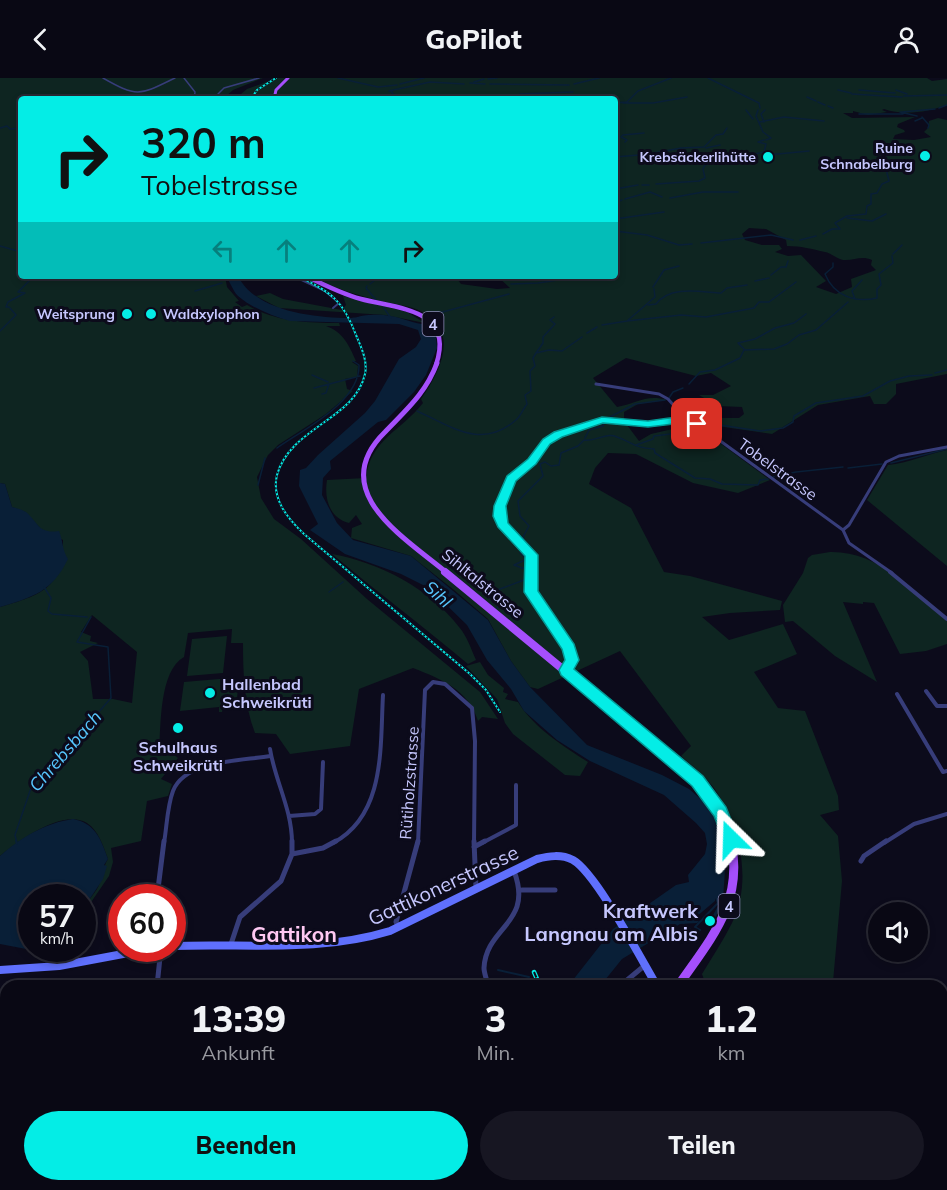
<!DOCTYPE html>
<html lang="de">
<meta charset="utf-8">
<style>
body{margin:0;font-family:Mulish,sans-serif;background:#171622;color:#f1f3f6;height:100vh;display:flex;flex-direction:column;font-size:22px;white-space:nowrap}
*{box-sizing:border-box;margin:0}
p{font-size:20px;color:#999aa0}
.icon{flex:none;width:33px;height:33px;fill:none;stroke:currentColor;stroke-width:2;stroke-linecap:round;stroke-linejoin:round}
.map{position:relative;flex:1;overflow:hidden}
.panel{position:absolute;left:0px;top:902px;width:948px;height:212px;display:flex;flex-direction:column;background:#090814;border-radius:18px 18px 0 0;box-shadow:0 3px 9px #0003,0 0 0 2px #292934}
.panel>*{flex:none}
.banner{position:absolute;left:18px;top:18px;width:600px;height:183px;border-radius:6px;box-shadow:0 3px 9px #0003,0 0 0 2px #292934;background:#04ede6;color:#111;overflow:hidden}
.fabs{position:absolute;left:868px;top:824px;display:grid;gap:12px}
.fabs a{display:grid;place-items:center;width:60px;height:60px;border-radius:50%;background:#090814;box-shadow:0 3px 9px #0003,0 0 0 2px #292934;font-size:30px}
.speed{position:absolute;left:18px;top:806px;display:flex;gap:12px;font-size:30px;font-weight:700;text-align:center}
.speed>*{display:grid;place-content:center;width:78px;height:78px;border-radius:50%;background:#090814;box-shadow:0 3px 9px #0003,0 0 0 2px #292934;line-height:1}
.speed small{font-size:15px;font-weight:400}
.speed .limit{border:9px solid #d22;background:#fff;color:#111}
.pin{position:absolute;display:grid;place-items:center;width:51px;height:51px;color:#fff;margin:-26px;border-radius:12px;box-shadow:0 3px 9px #0006}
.me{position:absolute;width:66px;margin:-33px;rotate:338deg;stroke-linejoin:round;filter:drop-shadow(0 0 4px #0008)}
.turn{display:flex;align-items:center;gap:21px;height:126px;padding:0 24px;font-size:27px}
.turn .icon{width:78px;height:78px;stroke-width:2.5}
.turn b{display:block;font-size:42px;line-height:51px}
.lanes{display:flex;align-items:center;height:57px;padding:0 24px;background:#0003;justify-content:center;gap:30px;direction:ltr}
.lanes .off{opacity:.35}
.eta{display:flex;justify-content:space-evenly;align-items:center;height:102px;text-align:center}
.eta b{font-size:36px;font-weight:800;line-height:42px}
.button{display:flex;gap:12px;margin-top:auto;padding:12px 24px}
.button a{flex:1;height:69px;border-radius:36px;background:#04ede6;color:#111;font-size:24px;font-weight:800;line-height:69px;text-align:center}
.button a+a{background:#171622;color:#f1f3f6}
header{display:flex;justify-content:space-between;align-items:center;height:78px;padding:0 24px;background:#090814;font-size:27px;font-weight:800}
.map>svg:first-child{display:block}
</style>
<header><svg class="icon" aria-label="back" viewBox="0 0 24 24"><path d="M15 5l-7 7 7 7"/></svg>GoPilot<svg class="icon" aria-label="person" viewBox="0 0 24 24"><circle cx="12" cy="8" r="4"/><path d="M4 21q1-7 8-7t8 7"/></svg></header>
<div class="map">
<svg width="947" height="1112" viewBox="0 0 947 1112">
<rect width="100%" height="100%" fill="#0c0b1b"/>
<path fill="#0e2521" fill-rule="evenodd" d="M0 0H263L233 12 223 21H21V198H225L227 209 239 223 235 224 242 229 247 227C276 244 306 245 339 245L340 248H326C343 254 349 267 356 283L352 284 358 288 357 299 345 301 347 311 353 313 326 336 278 367 268 377 257 399 261 420 274 441 301 461 367 521 480 614 498 641 482 639 478 643C469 612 441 601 413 590L359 611 350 668 290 676 276 656 255 655C244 627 243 594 243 565H231L232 551 188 555 184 579C159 593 161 648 159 674L172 675 178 680 161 701 172 706 168 718 147 723 141 763 111 770 113 784 109 798 83 836C83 825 95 817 99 807 104 798 103 788 108 781 103 768 99 753 87 745 63 730 18 763 0 778V529C41 517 63 511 63 462L41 451 25 434 12 429 5 406 0 405ZM92 537 137 574 132 625 113 621H93L88 583 80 574 98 565 90 563 91 558 81 554Z
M278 0H927L932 3 947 1V27C928 34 904 38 884 31L882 32 887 34 868 37 853 33V35H843L852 40 915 39 898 46 897 49 904 52 905 54 895 57 893 61 914 62 931 59 924 54 928 50 929 43 938 40 947 42V296L896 306V316L886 326H874L870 318 818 327 772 356 696 345 697 340H739L744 336 742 329 718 328 699 317H713L731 308 711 295 696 298 626 280 593 300 617 329C637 326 645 316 667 322L638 326 624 334V343L639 363 651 356 694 346 770 402 738 415 693 405 636 376 608 375 595 390 589 406 631 430 664 494 690 498 782 523 780 532 730 535 702 539 729 562 783 546 797 576 754 594 778 630 805 633 838 718 839 732 820 737 838 758 842 803 833 904 830 907H706L702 896C712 879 723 863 732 845 753 803 740 747 714 710 705 698 692 688 681 678L691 668 620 573 538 611 530 609 511 583 488 541 454 512 411 478 351 460 352 450 362 446 356 437 349 445C329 440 324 420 327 402L366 400C370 362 401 353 423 325L421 321C443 290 462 247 413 230 395 225 376 223 359 217 342 213 326 205 311 198H455L461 206 497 211 510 210 497 198H615V21H235L247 11ZM749 150 766 151 786 162 787 168C801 168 812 171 825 174 831 175 837 181 843 182 854 183 861 177 872 182L871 187 876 192 851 201 852 209 836 216 816 209 826 203 801 177 788 178 775 174 782 171 779 167H762L745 162 742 156Z
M270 215 283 221 342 232 346 227 343 218 407 234 425 245 385 237 279 230 256 218Z
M947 372V488L867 422 888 387C908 385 928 376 947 372Z
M830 474C879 473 913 513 947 543V566L926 573 900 576 874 525 863 524V526L843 524 877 604 835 578 793 543 785 544 783 527 803 495 808 480 812 477Z
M332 476C380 485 429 510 459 549 467 558 471 571 476 582L468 586C423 548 377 514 332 476Z
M227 558 223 595 187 598 192 561Z
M480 584 488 597 504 610 503 614 508 616 505 621 518 624C534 650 563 668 588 684L580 698 565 697 513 656 505 645 497 621 466 588Z
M231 600V610H238L236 630 223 628 222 634H219V629L180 633 184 604Z
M421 1107H493L492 1112H424Z"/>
<path fill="#091f37" d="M225 198H238C255 233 314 240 349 240 361 240 358 236 384 237 399 238 413 246 429 247L436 260 437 270 426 297 414 314 386 342 378 344 330 383 331 391 323 400 322 417 337 445 353 462 411 478 488 542 511 583 530 609 587 667 662 697 689 711 703 723 719 747 724 764 725 792 723 822 715 841 712 839 718 828 715 820V823L696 839 700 842 697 845 680 846 622 881 601 907H569L613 851 676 807 689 804 688 797 705 776 707 766 705 755 696 745 664 717 590 683 557 662 524 633 511 611 487 582 467 547 429 510 401 496 345 476 310 452 318 446 299 408 300 392 306 390 318 377 365 335 375 323 399 281 416 269 421 261 418 252 399 246 290 243C272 238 252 230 238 218 232 212 231 204 225 198Z
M0 405 5 406 12 429C16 430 23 432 26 434 39 445 38 456 59 453 63 462 62 472 68 481 52 514 33 519 0 529Z
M73 741C95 745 101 761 108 781L104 787 107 788 103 801 83 831 82 819H32V870H47V875L0 866V778C20 760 45 745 73 741Z"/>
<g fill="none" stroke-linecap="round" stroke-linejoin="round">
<path stroke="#091f37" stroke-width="1.5" d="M338 0 378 9 397 7
M708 0 759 25 760 30
M488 1 497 0
M474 4 484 1
M470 5 485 6
M400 6 424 0
M490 6 569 7
M574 6 599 0
M838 12 851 15
M859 12 895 15
M896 12 907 16
M389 13 430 4 464 6
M391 13 395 18 408 21
M520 16 573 14
M852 16 902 19
M904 18 947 17
M807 19 816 23
M467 21 510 17 545 21
M818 24 825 27
M615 25 627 24 638 13 671 0
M623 25H653L687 19
M828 28 833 30
M939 30 947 27
M746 32 753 41
M758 32 756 38 763 54 771 60 766 62
M900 34 917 38
M902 34 935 31
M859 36H903
M922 39 929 47 928 50
M915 43 922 40
M760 44 784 39 824 43
M764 44 761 36 765 32
M0 50 7 48 10 51 21 50
M625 64 627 62 621 59 623 57 644 55
M615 66 619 65
M706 70 720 67
M643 77 681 70 704 69 716 57 723 56 727 50
M767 77 809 73
M615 79 639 77
M656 106 699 103 705 100 703 91 705 87 764 74 766 66 758 64 764 62
M642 107H649
M615 111 638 107
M670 120 703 114H738
M625 121 650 114 662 119
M615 125 622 122
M847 140 872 143 886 136
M615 141 664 134
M615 153 647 157 679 167 692 166
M823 156 832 151H840L835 145 847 138 866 136 867 128 871 126V116L877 115 882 106 889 103 885 87 878 81
M800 162 816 158
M701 165 771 157 793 162
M0 168 21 174
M893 176 902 167
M833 185V189L825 196C834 218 855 225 877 220V211L881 207 879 196 893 185 892 178
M771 197 781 189H786L788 183
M366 198 375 202 370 206
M587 198 611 201
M755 203 769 200
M511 206 538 205 585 198
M367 208 366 210 377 223
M653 209 664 192 679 188
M195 213 222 205
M855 221 852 213 862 202
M648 227 656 226C670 207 701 214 721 215L727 210 747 207
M9 229H6L8 224 25 215 18 214 34 198
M383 229 391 240
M627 243 681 237 706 239 754 230 759 224H769L796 204
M439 244V235L509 216
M602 247 627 243 655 219 654 211
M0 253 16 237 10 230
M587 255 597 249
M744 271 738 265 755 261 775 250 794 245 806 236
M536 275 543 265V259L555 246 550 242 554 239
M935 295 947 292
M312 297 328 304
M689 306 700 294 715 292 740 280 744 272 774 271 787 266 799 257 816 252 848 224
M314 310 360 298
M322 316 326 315 329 306
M669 320 673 314 683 310
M417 333C451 348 482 373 517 341 521 337 523 331 527 326L525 317 531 313 530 293 535 288 533 280 536 275 549 272 562 273 582 259
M608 340 635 326 665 322
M699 344 760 353 783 350 793 344 794 338 816 325 863 318 890 303 909 298 932 297
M585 360 589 352 603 348 604 344
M636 367 653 361 654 358 679 355 695 348
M277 370C304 351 360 324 359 287L353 283
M891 385 947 371
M848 390 882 386
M773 399 796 394 843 389
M258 407 265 380
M44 509 51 520 48 533 52 536 87 539
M329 514 343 504
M497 530 499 527 492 514 524 502 527 495 525 491 514 487 527 481 520 475 526 467 523 459 529 448 520 438 518 423 543 398 540 386 545 384 551 388 559 387 561 375 578 368 584 362C596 364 605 354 617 359 632 364 634 370 654 371L655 375 695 400 710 401 722 406 758 407 760 402 768 401
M17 765 15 757 31 710 36 708 40 697 53 689V686L111 620 108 569 77 564 91 539"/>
<path stroke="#091f37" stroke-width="2" d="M16 763 17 766
M684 846 696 856 700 852 695 849 717 826
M498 892 529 899
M18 902 28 908"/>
<path stroke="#373d7a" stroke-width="1.5" d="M103 0C138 20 140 17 175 0
M184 0 195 14 194 21
M220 21 218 16 224 10 259 0"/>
<path stroke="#373d7a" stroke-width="2" d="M293 198 325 213 339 225 333 230"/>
<path stroke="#373d7a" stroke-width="3" d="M596 306 659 316 668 321 685 340
M843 452 849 447 886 384 899 378 947 369
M843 452 849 465 892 495
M531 495V477C506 450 487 440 510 402 515 395 525 390 531 384 539 376 542 365 552 359L602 342 637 346 683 341 697 346 843 452"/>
<path stroke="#373d7a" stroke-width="4" d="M531 494V514L569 570 572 582 566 593
M890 494 947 541
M926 613 937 628H947
M897 616 943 694 947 693
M270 671C275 703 292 731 292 765
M289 738 315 736 321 731 323 684
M164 765C167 748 167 729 173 713 185 682 241 683 270 678
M333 765C386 737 380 668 383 617
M418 765 425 612 433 604 445 606 472 630 475 663 474 765
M482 765 516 747V707
M884 765 914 746 947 736"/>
<path stroke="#373d7a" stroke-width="5" d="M474 763 476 810
M474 769 485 763
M292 776 323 770 336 763
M861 783 864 778 886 763
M522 812H555
M157 819 164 763
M398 848 396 844 418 763
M231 866 240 839 281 803 292 776V763
M157 908 161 870
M488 908C487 902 484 895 484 890 486 848 534 846 514 793
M620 908 644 888
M942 958 947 967
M0 971 6 975
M172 1107V1112
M542 1107V1112
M623 1107V1112
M699 1107 706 1112
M799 1107 805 1112
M939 1107 941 1112
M152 1112 153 1107
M371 1112 372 1107
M763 1112 768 1107"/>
<path stroke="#5f70fd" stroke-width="8" d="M172 868C246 865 318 875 390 853L537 781C549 778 561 776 573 782 596 795 641 881 657 908
M0 892 59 888 155 870"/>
<path stroke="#a54ffc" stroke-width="3" d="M274 21 276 12 288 0"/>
<path stroke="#a54ffc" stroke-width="4.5" d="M306 198C324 207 342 216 361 221 399 231 455 231 436 287"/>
<path stroke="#a54ffc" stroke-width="5" d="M437 285C426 315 406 332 385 354 325 413 405 460 447 495"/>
<path stroke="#a54ffc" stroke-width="8" d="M445 494 691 697 715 726 731 765"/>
<path stroke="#a54ffc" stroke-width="9" d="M678 908C711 860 744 825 731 763
M654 1107V1112"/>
<g stroke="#04ede6" stroke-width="2">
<path id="rail-far1" d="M251 21 257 12 276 0
M298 198C331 214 343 222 356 257 361 269 368 283 365 296 355 342 290 349 277 397 271 421 288 441 304 456L470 596 486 612 500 634"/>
</g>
<g stroke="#04ede6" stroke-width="4.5">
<path id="rail" d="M534 894 540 908
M604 1107 605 1112"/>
</g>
<use href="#rail-far1" stroke="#0c0b1b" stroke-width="1.5" stroke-dasharray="2" stroke-linecap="butt"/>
<use href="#rail" stroke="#0c0b1b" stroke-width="2" stroke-dasharray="6" stroke-linecap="butt"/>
</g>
<path fill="#04ede6" stroke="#039a96" stroke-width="1.5" d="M683 338 703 346 697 350 682 345 648 349 603 345 562 359 550 366 536 386 516 403 506 428 508 445 538 477V513L574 566 579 582 574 591 703 698 726 729 739 761 737 766 731 769 725 766 714 738 692 708 561 597 559 592 565 582 562 571 524 514 525 478 498 449 493 438 494 428 507 398 528 381 543 361 554 354 602 339 648 343Z"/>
<g fill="#04ede6" stroke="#0c0b1b" stroke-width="2">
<circle cx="925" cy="78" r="6"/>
<circle cx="768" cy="79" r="6"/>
<circle cx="127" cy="236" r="6"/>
<circle cx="151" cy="236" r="6"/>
<circle cx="210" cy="615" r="6"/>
<circle cx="178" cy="650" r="6"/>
<circle cx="710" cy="843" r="6"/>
</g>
<g text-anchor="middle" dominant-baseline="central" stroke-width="6" stroke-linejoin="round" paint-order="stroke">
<g font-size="14" font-weight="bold" fill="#c6c7fe" stroke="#0c0b1b" text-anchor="end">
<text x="913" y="70">Ruine<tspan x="913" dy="16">Schnabelburg</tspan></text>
<text x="756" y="79">Krebsäckerlihütte</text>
<text x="115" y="236">Weitsprung</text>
<text x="163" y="236" text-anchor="start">Waldxylophon</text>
</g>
<g fill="#0c0b1b" stroke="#8e8fba" stroke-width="1.5">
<rect x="422.5" y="234" width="21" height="24" rx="4.5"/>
<rect x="718.5" y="816" width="21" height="24" rx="4.5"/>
</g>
<g font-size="15" font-weight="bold" fill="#c6c7fe">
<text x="433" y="246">4</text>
<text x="729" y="828">4</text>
</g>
<g font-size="16" fill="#c6c7fe" stroke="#0c0b1b">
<text transform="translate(778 391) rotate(36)">Tobelstrasse</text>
<text transform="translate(483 505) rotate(39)">Sihltalstrasse</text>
<text transform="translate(409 705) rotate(-86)">Rütiholzstrasse</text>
</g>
<g font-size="16" font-weight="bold" fill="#c6c7fe" stroke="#0c0b1b" text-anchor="start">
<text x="222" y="606">Hallenbad<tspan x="222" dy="18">Schweikrüti</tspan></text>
<text x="178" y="669" text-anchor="middle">Schulhaus<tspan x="178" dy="18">Schweikrüti</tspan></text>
</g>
<g font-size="18" font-style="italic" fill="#56c5fc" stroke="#0c0b1b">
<text transform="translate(438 516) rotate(42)">Sihl</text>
<text transform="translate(65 673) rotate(-49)">Chrebsbach</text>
</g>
<g font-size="20" fill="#c6c7fe" stroke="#0c0b1b">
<text transform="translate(443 807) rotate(-25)">Gattikonerstrasse</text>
</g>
<g font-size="20" font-weight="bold" fill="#c6c7fe" stroke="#0c0b1b" text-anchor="end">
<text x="698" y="832">Kraftwerk<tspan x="698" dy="23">Langnau am Albis</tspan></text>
</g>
<g font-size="21" font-weight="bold" fill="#fec8f2" stroke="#0c0b1b">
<text x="294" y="856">Gattikon</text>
</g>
</g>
</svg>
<div class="fabs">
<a><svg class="icon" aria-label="sound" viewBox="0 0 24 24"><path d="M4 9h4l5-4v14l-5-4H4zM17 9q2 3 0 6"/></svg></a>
</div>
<div class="speed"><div>57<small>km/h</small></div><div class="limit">60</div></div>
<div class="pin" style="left:697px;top:346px;background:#d93025"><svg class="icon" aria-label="arrive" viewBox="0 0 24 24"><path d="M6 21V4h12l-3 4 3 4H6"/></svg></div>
<svg class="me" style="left:731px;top:761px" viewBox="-20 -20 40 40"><path d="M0-17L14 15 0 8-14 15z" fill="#04ede6" stroke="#fff" stroke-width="4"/></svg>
<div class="banner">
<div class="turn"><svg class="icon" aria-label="right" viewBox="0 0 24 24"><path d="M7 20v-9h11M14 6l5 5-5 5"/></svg><div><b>320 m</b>Tobelstrasse</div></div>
<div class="lanes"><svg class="icon off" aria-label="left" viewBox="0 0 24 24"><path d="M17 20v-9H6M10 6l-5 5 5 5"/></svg><svg class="icon off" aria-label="ahead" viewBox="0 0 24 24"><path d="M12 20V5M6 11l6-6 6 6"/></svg><svg class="icon off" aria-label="ahead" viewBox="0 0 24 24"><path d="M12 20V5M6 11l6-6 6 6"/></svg><svg class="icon" aria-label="right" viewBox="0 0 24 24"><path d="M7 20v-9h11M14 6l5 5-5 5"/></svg></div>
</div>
<section class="panel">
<div class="eta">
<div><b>13:39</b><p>Ankunft</p></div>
<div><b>3</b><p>Min.</p></div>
<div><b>1.2</b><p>km</p></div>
</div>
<div class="button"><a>Beenden</a><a>Teilen</a></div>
</section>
</div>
